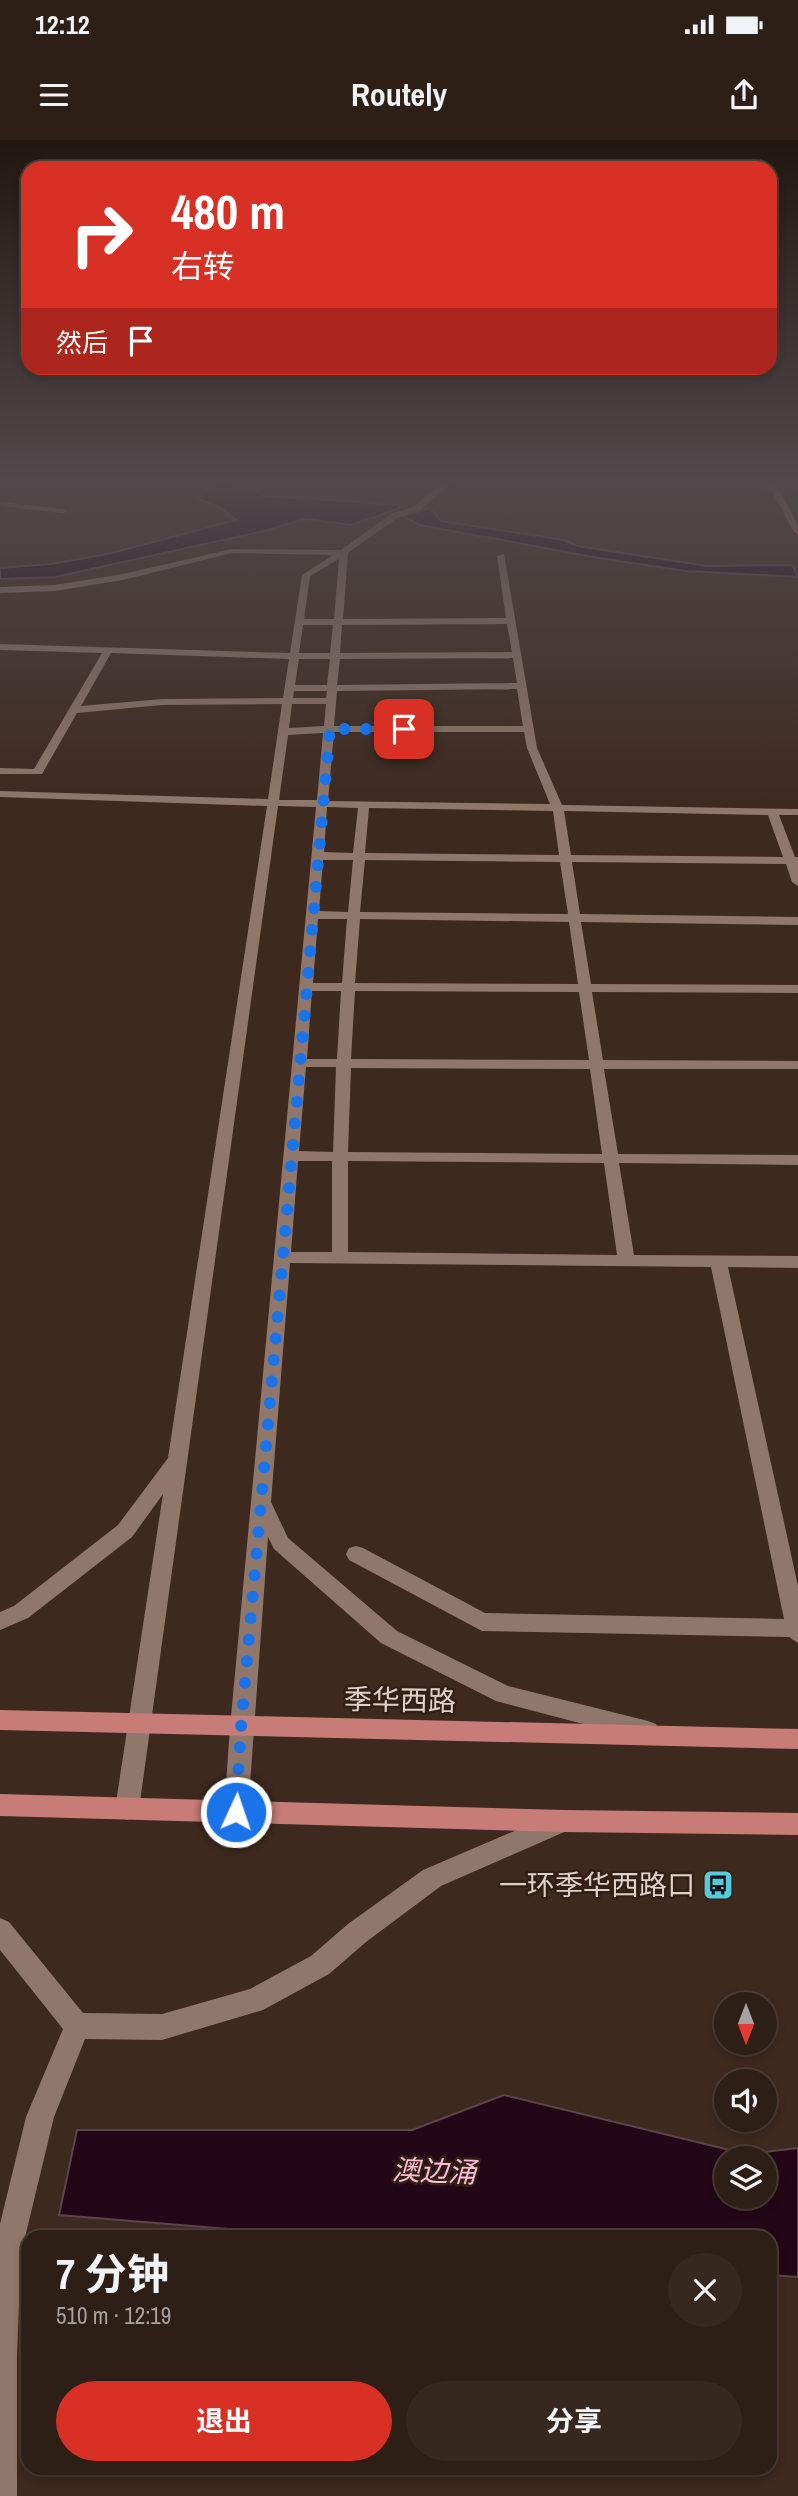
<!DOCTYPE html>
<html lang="zh">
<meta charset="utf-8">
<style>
body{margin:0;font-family:"Archivo Narrow","Noto Sans SC",sans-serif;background:#36271f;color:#f1f3f6;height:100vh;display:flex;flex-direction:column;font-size:26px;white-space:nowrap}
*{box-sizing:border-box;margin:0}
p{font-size:23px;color:#a7a2a1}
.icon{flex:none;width:38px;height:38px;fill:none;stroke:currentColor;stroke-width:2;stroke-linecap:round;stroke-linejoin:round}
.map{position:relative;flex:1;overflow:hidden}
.side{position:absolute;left:21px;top:2090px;width:756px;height:245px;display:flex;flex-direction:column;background:#2e1f16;border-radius:21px;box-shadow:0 4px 10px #0003,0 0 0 2px #493d35}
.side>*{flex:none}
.banner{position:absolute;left:21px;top:21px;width:756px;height:214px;border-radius:21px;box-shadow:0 4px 10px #0003,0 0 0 2px #493d35;background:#d93025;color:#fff;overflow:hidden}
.needle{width:46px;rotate:180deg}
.controls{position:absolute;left:714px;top:1852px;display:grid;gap:14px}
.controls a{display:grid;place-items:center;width:63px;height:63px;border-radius:50%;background:#2e1f16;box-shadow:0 4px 10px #0003,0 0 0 2px #493d35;font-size:35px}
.pin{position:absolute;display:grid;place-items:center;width:60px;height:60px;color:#fff;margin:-30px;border-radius:14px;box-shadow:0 4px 10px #0006}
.me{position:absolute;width:77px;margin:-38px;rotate:3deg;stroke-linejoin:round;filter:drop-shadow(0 0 5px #0008)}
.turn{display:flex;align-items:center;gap:24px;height:147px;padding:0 35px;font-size:32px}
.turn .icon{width:91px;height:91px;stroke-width:2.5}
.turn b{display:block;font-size:49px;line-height:60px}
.then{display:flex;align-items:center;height:66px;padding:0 35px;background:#0003;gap:14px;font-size:26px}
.round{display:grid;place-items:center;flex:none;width:74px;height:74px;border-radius:37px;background:#36271f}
.summary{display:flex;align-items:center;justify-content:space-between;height:119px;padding:0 35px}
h1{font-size:42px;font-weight:700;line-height:52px}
.button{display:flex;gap:14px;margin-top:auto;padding:14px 35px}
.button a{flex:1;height:80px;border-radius:42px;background:#d93025;color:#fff;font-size:28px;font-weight:700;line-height:80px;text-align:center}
.button a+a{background:#36271f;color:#f1f3f6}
.status{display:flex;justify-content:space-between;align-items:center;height:49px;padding:0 35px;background:#2e1f16;direction:ltr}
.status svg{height:19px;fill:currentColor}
header{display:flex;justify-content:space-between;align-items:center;height:91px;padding:0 35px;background:#2e1f16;font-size:32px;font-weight:700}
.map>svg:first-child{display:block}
</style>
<div class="status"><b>12:12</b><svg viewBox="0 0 49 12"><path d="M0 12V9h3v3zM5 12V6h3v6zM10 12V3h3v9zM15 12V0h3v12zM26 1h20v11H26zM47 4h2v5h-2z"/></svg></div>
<header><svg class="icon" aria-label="menu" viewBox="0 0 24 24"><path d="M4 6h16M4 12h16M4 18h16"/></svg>Routely<svg class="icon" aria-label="share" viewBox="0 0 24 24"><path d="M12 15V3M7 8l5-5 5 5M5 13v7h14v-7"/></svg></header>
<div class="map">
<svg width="798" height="2356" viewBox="0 0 798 2356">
<rect width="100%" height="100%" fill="#3d291e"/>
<path fill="#230717" stroke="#5b444d" stroke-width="2" fill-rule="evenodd" d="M199 339H215L267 356 402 365 399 368 352 385 305 379 264 391 55 437 0 439V428L51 424 108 414 236 380 220 367 198 359 213 346Z
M430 368 441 381 564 400 577 406 707 426 792 425 798 437 686 431 599 418 420 385 403 376Z
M504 1955 746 2014 798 2008V2137L770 2135V2096H315L59 2075 77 1990H412ZM726 2018H765V2056H726Z"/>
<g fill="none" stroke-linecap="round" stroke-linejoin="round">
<path fill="#8f786b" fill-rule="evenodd" d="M447 339H456L419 371 397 378 348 413 343 479 506 478 497 416 504 414 537 608 562 665 798 669V675H779L795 717H798V746L792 742 786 724 572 722 580 774 798 777V785L581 782 591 844 798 845V853L592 852 603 920 798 921V929H604L618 1014 798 1015V1025L619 1023 634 1115 798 1116V1128L728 1127 798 1446V1503L789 1497 482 1491 349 1420 346 1414 349 1408 356 1406 363 1408 485 1473 784 1479 711 1127 290 1123 271 1362 288 1398 397 1491 508 1546 648 1581 656 1584 659 1591 656 1598 648 1601 496 1561 381 1503 274 1409 268 1397 248 1672 244 1680 236 1683 228 1680 224 1672 230 1587 316 667 278 666 139 1669 135 1677 127 1680 119 1677 115 1669 163 1354 132 1397 28 1478 0 1490V1472L14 1466 118 1385 168 1318 267 666 0 657V651L268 659 282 564 162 565 77 573 42 634H0V628L34 629 102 513 0 510V504L290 513 302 435 333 415 232 413 123 440 55 451 0 453V447L55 445 123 434 232 409 341 410 391 374 413 367ZM339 419 334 479H304L310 436ZM507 484 512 512 340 513 342 485ZM303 485H333L330 513H299ZM111 513 289 519 283 558 162 559 81 566ZM513 518 517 543 337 545 340 519ZM299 519H330L327 545H295ZM517 549 523 586H334L337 551ZM294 551H327L326 558H293ZM292 564H326L324 586 289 588ZM334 592H524L527 608 550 664 328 661ZM323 593 317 660H279L288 595ZM327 667 358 668 353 713 324 712ZM369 668 553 671 559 715 365 713ZM564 671 768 675 783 717 571 715ZM323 720H353L348 772 319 771ZM365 720 560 722 568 774 360 772ZM318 779H347L342 843H313ZM360 779 569 782 578 844 355 843ZM312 851H341L337 919H307ZM355 851 579 852 589 920 351 919ZM306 927H336L333 1012 299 1011ZM351 928 590 929 602 1014 348 1012ZM298 1021H332V1112H291ZM348 1021 604 1023 617 1115 348 1112Z
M0 362 63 369 67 371 63 373 0 366Z
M561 1671 569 1674 573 1682 569 1690 441 1746 366 1802 329 1834 263 1870 162 1900 85 1899 54 1977 21 2114 17 2216V2356H0V2084L26 1977 63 1889 0 1810V1778L9 1782 83 1873 162 1874 250 1849 311 1816 348 1784 423 1730Z"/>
<path fill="#c77c77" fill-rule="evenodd" d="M765 339H773L798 385V394L794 392Z
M0 1570 798 1589V1609L0 1590Z
M0 1654 564 1670 798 1673V1695L564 1692 0 1676Z"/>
</g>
<linearGradient id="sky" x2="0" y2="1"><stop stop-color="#221710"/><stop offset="0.51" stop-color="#51494c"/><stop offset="1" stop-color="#51494c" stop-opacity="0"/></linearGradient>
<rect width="798" height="669" fill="url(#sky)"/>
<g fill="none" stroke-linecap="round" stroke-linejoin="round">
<path stroke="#1a73e8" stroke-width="12" stroke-dasharray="0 21.6" d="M236 1672 241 1587 330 589H404"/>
</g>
<defs>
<g id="bus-square" transform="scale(1.575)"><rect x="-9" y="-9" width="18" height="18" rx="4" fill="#53cbdc" stroke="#322014"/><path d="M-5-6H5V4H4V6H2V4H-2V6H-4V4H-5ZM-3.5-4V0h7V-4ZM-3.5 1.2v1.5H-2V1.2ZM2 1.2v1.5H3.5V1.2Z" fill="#111"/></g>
</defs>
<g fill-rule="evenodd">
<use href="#bus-square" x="718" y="1745"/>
</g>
<g text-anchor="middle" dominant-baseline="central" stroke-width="5" stroke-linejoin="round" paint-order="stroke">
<g font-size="28" fill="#ded1ca" stroke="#322014">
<text transform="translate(400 1560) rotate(1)">季华西路</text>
</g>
<g font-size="28" fill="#ded1ca" stroke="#322014" text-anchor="end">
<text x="695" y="1745">一环季华西路口</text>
</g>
<g font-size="28" font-style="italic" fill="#fcbcda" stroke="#322014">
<text transform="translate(434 2031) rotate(2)">澳边涌</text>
</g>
</g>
</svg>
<div class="controls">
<a><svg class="needle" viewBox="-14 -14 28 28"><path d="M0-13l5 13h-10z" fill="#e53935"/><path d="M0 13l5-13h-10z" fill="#a7a2a1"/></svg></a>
<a><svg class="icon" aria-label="sound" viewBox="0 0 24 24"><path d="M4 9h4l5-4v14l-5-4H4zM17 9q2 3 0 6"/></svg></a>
<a><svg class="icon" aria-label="layers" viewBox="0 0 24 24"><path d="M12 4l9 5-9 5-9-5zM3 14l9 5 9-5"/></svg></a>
</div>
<div class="pin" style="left:404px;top:589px;background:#d93025"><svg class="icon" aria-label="arrive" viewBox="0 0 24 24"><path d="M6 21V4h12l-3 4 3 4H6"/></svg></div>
<svg class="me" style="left:236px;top:1672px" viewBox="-20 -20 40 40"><circle r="17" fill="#1a73e8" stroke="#fff" stroke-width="3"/><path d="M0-11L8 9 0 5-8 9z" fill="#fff"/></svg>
<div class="banner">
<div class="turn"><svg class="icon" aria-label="right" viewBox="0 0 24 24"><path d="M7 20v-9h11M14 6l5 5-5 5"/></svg><div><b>480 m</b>右转</div></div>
<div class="then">然后<svg class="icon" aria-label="arrive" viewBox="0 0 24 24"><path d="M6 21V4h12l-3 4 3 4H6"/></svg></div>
</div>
<section class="side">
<div class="summary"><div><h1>7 分钟</h1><p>510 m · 12:19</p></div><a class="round"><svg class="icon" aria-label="close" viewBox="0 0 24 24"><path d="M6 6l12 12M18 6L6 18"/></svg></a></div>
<div class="button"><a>退出</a><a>分享</a></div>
</section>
</div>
